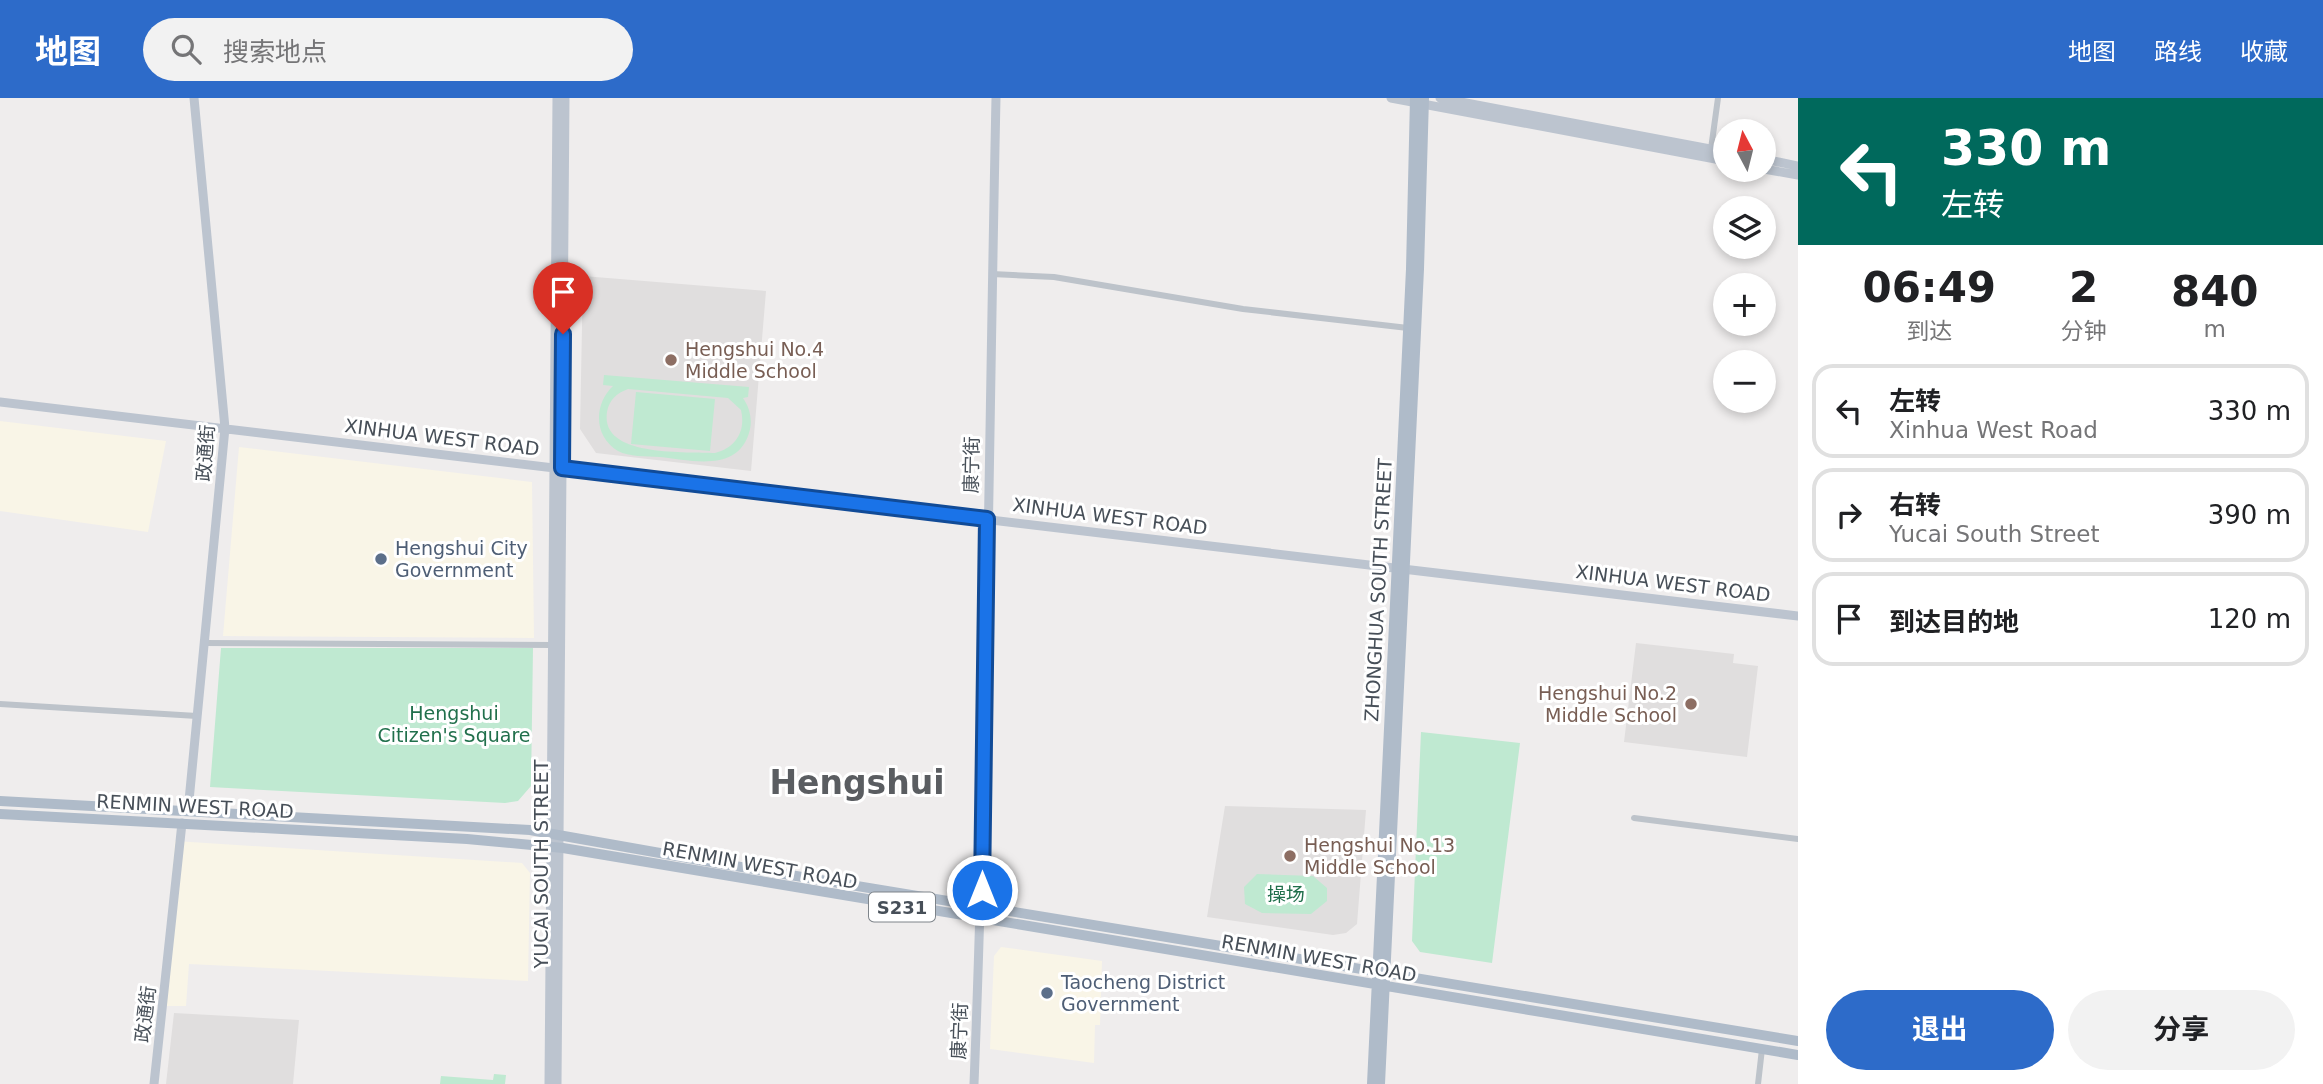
<!DOCTYPE html>
<html lang="zh">
<meta charset="utf-8">
<style>
body{margin:0;font-family:"DejaVu Sans","Noto Sans SC",sans-serif;background:#f2f2f2;color:#202124;height:100vh;display:flex;flex-direction:column;font-size:26px;white-space:nowrap}
*{box-sizing:border-box;margin:0}
p{font-size:23px;color:#757577}
.icon{flex:none;width:38px;height:38px;fill:none;stroke:currentColor;stroke-width:2;stroke-linecap:round;stroke-linejoin:round}
.map{position:relative;flex:1;overflow:hidden}
.details{display:flex;flex-direction:column;background:#fff;width:525px}
.details>*{flex:none}
.hud{background:#00695c;color:#fff;overflow:hidden}
.needle{width:46px;rotate:353deg}
.fabs{position:absolute;left:1713px;top:21px;display:grid;gap:14px}
.fabs a{display:grid;place-items:center;width:63px;height:63px;border-radius:50%;background:#fff;box-shadow:0 4px 10px #0003;font-size:35px}
.pin{position:absolute;display:grid;place-items:center;width:60px;height:60px;color:#fff;margin:-72px -30px;border-radius:50% 50% 50% 0;rotate:-45deg;box-shadow:0 0 7px #0007}
.pin .icon{rotate:45deg}
.me{position:absolute;width:77px;margin:-38px;rotate:0deg;stroke-linejoin:round;filter:drop-shadow(0 0 5px #0008)}
.turn{display:flex;align-items:center;gap:24px;height:147px;padding:0 28px;font-size:32px}
.turn .icon{width:91px;height:91px;stroke-width:2.5}
.turn b{display:block;font-size:49px;line-height:60px}
.eta{display:flex;justify-content:space-evenly;align-items:center;height:119px;text-align:center}
.eta b{font-size:42px;font-weight:700;line-height:49px}
.primary-button{display:flex;gap:14px;margin-top:auto;padding:14px 28px}
.primary-button a{flex:1;height:80px;border-radius:42px;background:#2d6bc9;color:#fff;font-size:28px;font-weight:700;line-height:80px;text-align:center}
.primary-button a+a{background:#f2f2f2;color:#202124}
ul{padding:0;list-style:none}
li{display:flex;align-items:center;gap:21px;height:94px;margin:0 14px 10px;padding:0 14px;border:4px solid #e0e0e0;border-radius:21px}
li div{flex:1}
li b{display:block;font-size:26px}
li em{font-style:normal}
header{display:flex;align-items:center;gap:42px;box-sizing:border-box;height:98px;padding:0 35px;background:#2d6bc9;color:#fff}
header strong{font-size:33px}
nav{display:flex;gap:38px;margin-inline-start:auto;font-size:24px}
.search{width:490px;height:63px;background:#f2f2f2;display:flex;align-items:center;gap:18px;box-sizing:border-box;padding:0 24px;border-radius:38px;color:#757577;font-size:26px}
main{display:flex;flex:1;min-height:0}
.map>svg:first-child{display:block}
</style>
<header>
<strong>地图</strong>
<div class="search"><svg class="icon" aria-label="search" viewBox="0 0 24 24"><circle cx="10" cy="10" r="6"/><path d="M15 15l6 6"/></svg>搜索地点</div>
<nav><a>地图</a><a>路线</a><a>收藏</a></nav>
</header>
<main>
<div class="map">
<svg width="1798" height="986" viewBox="0 0 1798 986">
<rect width="100%" height="100%" fill="#efeded"/>
<path fill="#f9f5e7" d="M0 323 166 343 148 434 0 413Z
M239 349 532 384 534 540 223 538Z
M175 743 522 765 530 775 528 883 189 866 186 908H161Z
M1001 849 1102 863 1100 927H1095L1094 965 990 951 994 858Z"/>
<path fill="#e0dede" d="M583 178 766 193 751 373 596 355 580 331Z
M1636 545 1734 556 1733 565 1758 568 1747 659 1624 644Z
M1225 708 1366 712 1357 826 1346 835 1333 837 1207 819Z
M174 915 299 922 293 986H166Z"/>
<path fill="#bfe9d1" fill-rule="evenodd" d="M604 277 749 289 748 299 743 300C750 310 753 323 749 335 737 375 690 362 660 359 646 358 629 359 618 353 593 338 594 306 613 288L603 287ZM628 291 728 300 741 312C746 333 736 350 715 355 686 353 600 360 607 314 609 302 617 295 628 291Z
M636 294 715 301 710 353 631 346Z
M221 550H533L531 688 518 703 505 705 210 689Z
M1421 634 1520 645 1492 865 1420 854 1412 843Z
M1257 776 1313 778 1327 790V803L1311 816 1262 815 1245 806 1244 789Z
M494 976 506 977 505 986H440L441 978 493 982Z"/>
<g fill="none" stroke-linecap="round" stroke-linejoin="round">
<path stroke="#bdc3ca" stroke-width="6" d="M1711 51 1718 0
M992 176 1054 179 1243 211 1408 230
M204 545 552 547
M0 606 197 618
M1634 720 1798 741
M1758 986 1762 951"/>
<path stroke="#bcc4cf" stroke-width="9" d="M1391 0 1726 63
M1440 0 1726 54
M1764 61 1798 68
M1764 71 1798 77
M0 304 1798 518
M188 713 225 330 194 0
M154 986 182 725
M549 986 557 0
M557 986 565 0
M974 986C987 658 989 329 996 0"/>
<path stroke="#afbbc9" stroke-width="10" d="M0 703 530 732 705 763 1798 943
M0 716 467 741 563 750 1798 957
M1372 986 1411 171 1415 0
M1380 986 1419 171 1424 0"/>
</g>
<g fill="none" stroke-linecap="round" stroke-linejoin="round">
<g stroke="#114b97" stroke-width="18">
<path id="route" d="M563 236 562 370 987 421 982 792"/>
</g>
<use href="#route" stroke="#1a73e8" stroke-width="12"/>
</g>
<g fill="#8d6e63" stroke="#fff" stroke-width="2.5">
<circle cx="671" cy="262" r="7"/>
<circle cx="1691" cy="606" r="7"/>
<circle cx="1290" cy="758" r="7"/>
</g>
<g fill="#5c6f8a" stroke="#fff" stroke-width="2.5">
<circle cx="381" cy="461" r="7"/>
<circle cx="1047" cy="895" r="7"/>
</g>
<g text-anchor="middle" dominant-baseline="central" stroke-width="6" stroke-linejoin="round" paint-order="stroke">
<rect fill="#fff" stroke="#7e848a" stroke-width="2" x="869" y="794.5" width="66" height="29" rx="5"/>
<g font-size="18" font-weight="bold" fill="#474f58">
<text x="902" y="809">S231</text>
</g>
<g font-size="19" fill="#785e54" stroke="#fff" text-anchor="start">
<text x="685" y="251">Hengshui No.4<tspan x="685" dy="22">Middle School</tspan></text>
<text x="1677" y="595" text-anchor="end">Hengshui No.2<tspan x="1677" dy="22">Middle School</tspan></text>
<text x="1304" y="747">Hengshui No.13<tspan x="1304" dy="22">Middle School</tspan></text>
</g>
<g font-size="19" fill="#474f58" stroke="#fff">
<text transform="translate(442 339) rotate(7)">XINHUA WEST ROAD</text>
<text transform="translate(205 355) rotate(-86)">政通街</text>
<text transform="translate(971 367) rotate(-89)">康宁街</text>
<text transform="translate(1110 418) rotate(7)">XINHUA WEST ROAD</text>
<text transform="translate(1673 485) rotate(7)">XINHUA WEST ROAD</text>
<text transform="translate(1378 492) rotate(-87)">ZHONGHUA SOUTH STREET</text>
<text transform="translate(195 708) rotate(3)">RENMIN WEST ROAD</text>
<text transform="translate(541 766) rotate(-90)">YUCAI SOUTH STREET</text>
<text transform="translate(760 767) rotate(10)">RENMIN WEST ROAD</text>
<text transform="translate(1319 860) rotate(10)">RENMIN WEST ROAD</text>
<text transform="translate(145 916) rotate(-83)">政通街</text>
<text transform="translate(959 933) rotate(-88)">康宁街</text>
</g>
<g font-size="19" fill="#4e5e75" stroke="#fff" text-anchor="start">
<text x="395" y="450">Hengshui City<tspan x="395" dy="22">Government</tspan></text>
<text x="1061" y="884">Taocheng District<tspan x="1061" dy="22">Government</tspan></text>
</g>
<g font-size="19" fill="#21704c" stroke="#fff">
<text x="454" y="615">Hengshui<tspan x="454" dy="22">Citizen's Square</tspan></text>
<text x="1286" y="796">操场</text>
</g>
<g font-size="33" font-weight="bold" fill="#5a5d61" stroke="#fff">
<text x="857" y="684">Hengshui</text>
</g>
</g>
</svg>
<div class="fabs">
<a><svg class="needle" viewBox="-14 -14 28 28"><path d="M0-13l5 13h-10z" fill="#e53935"/><path d="M0 13l5-13h-10z" fill="#757577"/></svg></a>
<a><svg class="icon" aria-label="layers" viewBox="0 0 24 24"><path d="M12 4l9 5-9 5-9-5zM3 14l9 5 9-5"/></svg></a>
<a>+</a>
<a>−</a>
</div>
<div class="pin" style="left:563px;top:236px;background:#d93025"><svg class="icon" aria-label="arrive" viewBox="0 0 24 24"><path d="M6 21V4h12l-3 4 3 4H6"/></svg></div>
<svg class="me" style="left:982px;top:792px" viewBox="-20 -20 40 40"><circle r="17" fill="#1a73e8" stroke="#fff" stroke-width="3"/><path d="M0-11L8 9 0 5-8 9z" fill="#fff"/></svg>
</div>
<section class="details">
<div class="hud">
<div class="turn"><svg class="icon" aria-label="left" viewBox="0 0 24 24"><path d="M17 20v-9H6M10 6l-5 5 5 5"/></svg><div><b>330 m</b>左转</div></div>
</div>
<div class="eta">
<div><b>06:49</b><p>到达</p></div>
<div><b>2</b><p>分钟</p></div>
<div><b>840</b><p>m</p></div>
</div>
<ul>
<li><svg class="icon" aria-label="left" viewBox="0 0 24 24"><path d="M17 20v-9H6M10 6l-5 5 5 5"/></svg><div><b>左转</b><p>Xinhua West Road</p></div><em>330 m</em></li>
<li><svg class="icon" aria-label="right" viewBox="0 0 24 24"><path d="M7 20v-9h11M14 6l5 5-5 5"/></svg><div><b>右转</b><p>Yucai South Street</p></div><em>390 m</em></li>
<li><svg class="icon" aria-label="arrive" viewBox="0 0 24 24"><path d="M6 21V4h12l-3 4 3 4H6"/></svg><div><b>到达目的地</b></div><em>120 m</em></li>
</ul>
<div class="primary-button"><a>退出</a><a>分享</a></div>
</section>
</main>
